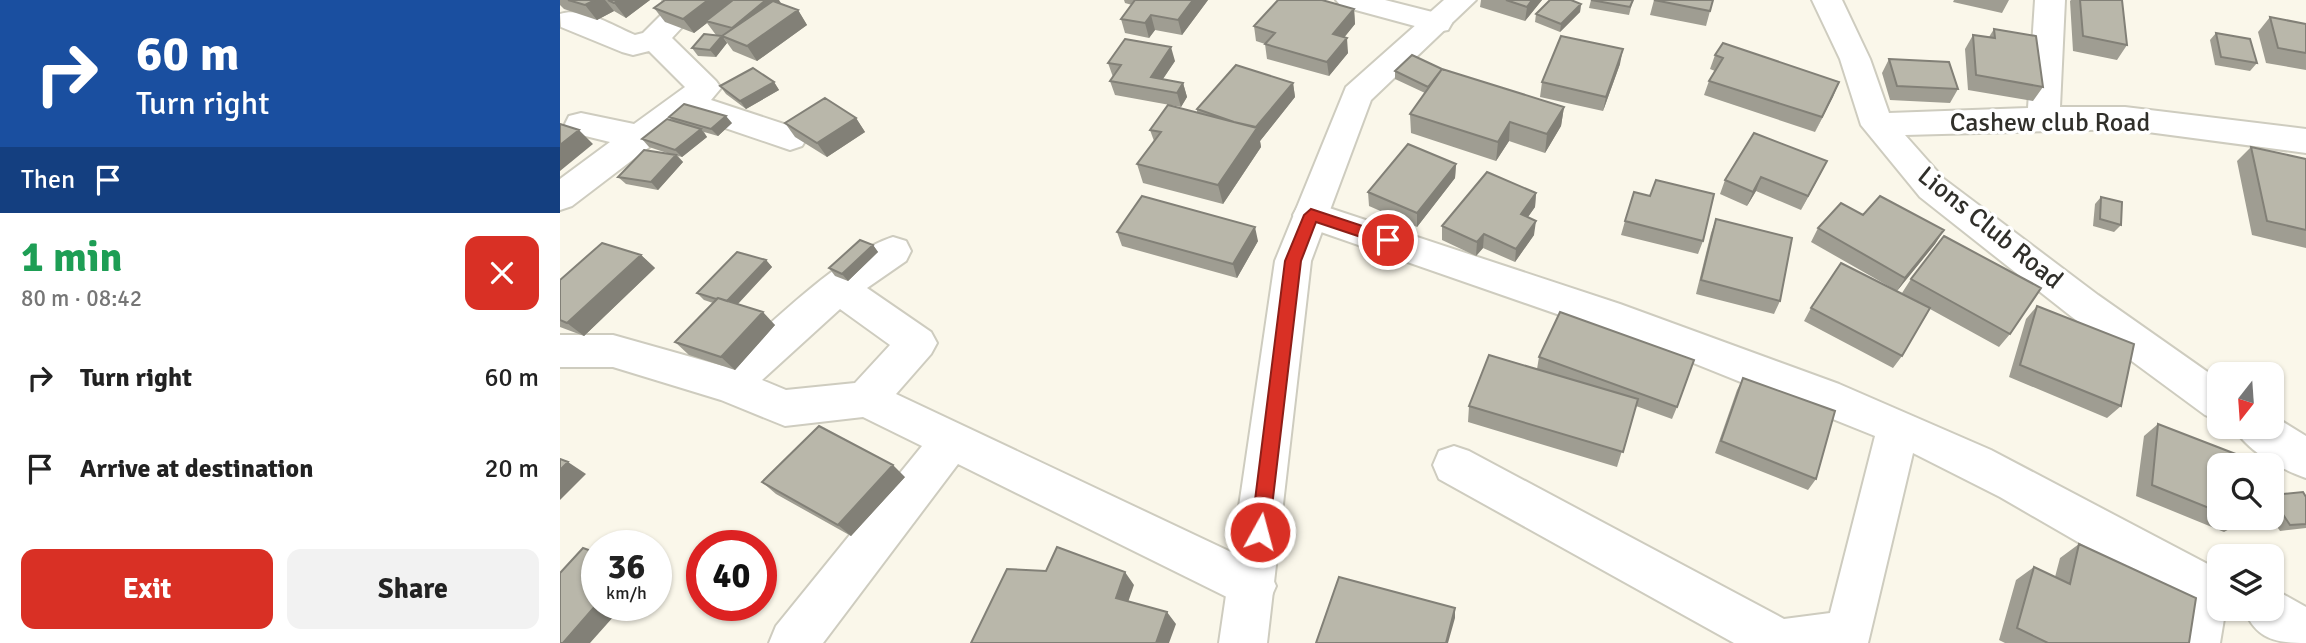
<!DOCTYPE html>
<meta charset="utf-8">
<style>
body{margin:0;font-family:Signika,sans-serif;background:#f2f2f2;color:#222;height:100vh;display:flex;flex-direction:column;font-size:26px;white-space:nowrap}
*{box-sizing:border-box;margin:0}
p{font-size:23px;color:#767676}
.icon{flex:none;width:38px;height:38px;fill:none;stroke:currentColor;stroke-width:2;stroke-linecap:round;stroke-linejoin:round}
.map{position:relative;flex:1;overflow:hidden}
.sheet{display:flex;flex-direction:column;background:#fff;width:560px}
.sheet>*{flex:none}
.hud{background:#1a4fa0;color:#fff;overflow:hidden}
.needle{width:46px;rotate:197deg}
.buttons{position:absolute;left:1647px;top:362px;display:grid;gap:14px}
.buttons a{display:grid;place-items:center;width:77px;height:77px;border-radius:14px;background:#fff;box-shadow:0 2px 5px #0004;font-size:35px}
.speed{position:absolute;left:21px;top:530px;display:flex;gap:14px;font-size:35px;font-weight:700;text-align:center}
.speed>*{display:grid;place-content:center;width:91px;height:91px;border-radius:50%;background:#fff;box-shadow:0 2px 5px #0004;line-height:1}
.speed small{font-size:18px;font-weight:400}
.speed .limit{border:10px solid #d22;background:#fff;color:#111}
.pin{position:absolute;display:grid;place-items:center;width:60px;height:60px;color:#fff;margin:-30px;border:4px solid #fff;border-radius:50%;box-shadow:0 2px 7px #0007}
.me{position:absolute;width:77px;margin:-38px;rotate:7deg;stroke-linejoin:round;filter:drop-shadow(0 0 5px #0008)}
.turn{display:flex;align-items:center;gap:24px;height:147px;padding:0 21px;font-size:32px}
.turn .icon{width:91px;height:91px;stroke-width:2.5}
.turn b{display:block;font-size:49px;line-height:60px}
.then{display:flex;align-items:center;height:66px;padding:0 21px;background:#0003;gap:14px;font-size:26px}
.round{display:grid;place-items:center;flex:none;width:74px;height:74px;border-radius:14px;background:#f2f2f2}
.overview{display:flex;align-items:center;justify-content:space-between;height:119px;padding:0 21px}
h1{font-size:42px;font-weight:700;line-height:52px;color:#1e9e55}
.primary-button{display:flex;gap:14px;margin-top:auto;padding:14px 21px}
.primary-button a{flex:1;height:80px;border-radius:14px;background:#d93025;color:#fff;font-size:28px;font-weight:700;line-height:80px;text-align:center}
.primary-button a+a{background:#f2f2f2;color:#222}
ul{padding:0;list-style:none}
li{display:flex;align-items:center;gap:21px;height:91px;padding:0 21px}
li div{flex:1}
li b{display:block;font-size:26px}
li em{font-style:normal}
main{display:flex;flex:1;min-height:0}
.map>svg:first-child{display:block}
</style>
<main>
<section class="sheet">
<div class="hud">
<div class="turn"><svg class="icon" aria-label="right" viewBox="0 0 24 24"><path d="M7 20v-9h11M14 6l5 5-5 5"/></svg><div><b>60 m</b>Turn right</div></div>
<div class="then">Then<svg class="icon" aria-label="arrive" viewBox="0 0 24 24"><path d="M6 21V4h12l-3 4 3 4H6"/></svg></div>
</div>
<div class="overview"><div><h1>1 min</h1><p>80 m · 08:42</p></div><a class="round" style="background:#d93025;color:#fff"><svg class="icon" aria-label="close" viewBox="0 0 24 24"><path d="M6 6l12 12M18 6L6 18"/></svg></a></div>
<ul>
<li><svg class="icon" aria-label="right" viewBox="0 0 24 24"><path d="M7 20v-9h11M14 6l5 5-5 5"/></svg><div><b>Turn right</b></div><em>60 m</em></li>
<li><svg class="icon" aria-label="arrive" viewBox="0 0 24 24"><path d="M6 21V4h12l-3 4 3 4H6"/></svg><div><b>Arrive at destination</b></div><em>20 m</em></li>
</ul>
<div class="primary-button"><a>Exit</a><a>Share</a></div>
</section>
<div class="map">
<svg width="1746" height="643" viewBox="0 0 1746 643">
<rect width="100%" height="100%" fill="#faf7ea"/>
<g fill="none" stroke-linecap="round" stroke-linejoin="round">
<g stroke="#ceccbf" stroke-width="4">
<path id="minor" d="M103 0H133L139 9 112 38 156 81 161 88 151 100 242 130 247 138 242 146 230 150 130 116 12 206 0 210V179L50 142 9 132 5 124 9 116 21 113 74 124 125 87 89 51 73 55 62 52 1 27 0 14C22 6 54 26 75 35L83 33 108 8Z
M776 0H825L888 16 892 23 888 30 877 32 781 6Z
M1252 0H1282L1310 59 1329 113 1468 108 1475 0H1505L1500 107H1565L1746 129V153L1565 129 1345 135 1384 179 1538 295 1659 380V421L1645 415 1512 317 1360 197 1301 125 1280 59Z
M751 202 1060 304 1279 384 1431 450 1659 570V609H1675L1665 613 1660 643H1612L1620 601 1440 497 1353 453 1308 643H1174L879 479 873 465 879 451 894 446 909 451 1224 619 1270 613 1315 436 1106 352 738 224 733 215 738 206Z
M333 237 346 241 351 251 346 261 307 288 371 332 377 343 371 354 336 394 709 570 716 586 709 602 693 608 677 602 398 464 263 643H209L216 626 362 446 303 417 225 426 161 400 53 367H0V335H53L163 366C208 327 278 255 333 237ZM280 309 330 345 295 383 226 390 202 380Z
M1712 415 1746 436V478C1721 469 1686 451 1674 427H1712Z
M1712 588 1746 607V643C1715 643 1696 639 1684 609H1712Z"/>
</g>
<g stroke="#ceccbf" stroke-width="4">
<path id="tertiary" d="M884 0H916L811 100 751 261 707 643H659L715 261 786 87Z"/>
</g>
<use href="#minor" fill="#fff" fill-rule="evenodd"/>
<use href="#tertiary" fill="#fff" fill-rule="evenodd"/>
</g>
<path fill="#9f9d92" d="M0 0H90L66 18 54 11 37 20 4 9 0 5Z
M564 0H648L622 35 595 30 589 38 565 33 561 19 572 5 565 3Z
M921 0H982L965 21 920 7Z
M1031 0H1073L1069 15 1029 8Z
M1094 0H1153L1146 26 1090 15Z
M1394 0H1449L1442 13 1393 2Z
M1511 0H1562L1567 45 1557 60 1513 51 1510 1Z
M221 4 238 10 247 25 197 61 173 51 163 37 167 43 156 57 138 56 132 48 156 35 147 23 134 33 105 22 94 8Z
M1021 4 1020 12 1000 32 975 22 976 14Z
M794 9 795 24 784 37 788 53 769 76 707 59 705 44 696 41 694 26Z
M1710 17 1746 24V70L1706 63 1698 32Z
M1434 29 1483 87 1473 101 1408 90 1405 49 1413 35 1429 37Z
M1656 33 1697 63 1690 71 1655 65 1650 40Z
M1155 55 1279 82 1255 132 1144 95 1149 81 1155 71 1150 69Z
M1329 59 1398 89 1390 103 1330 100 1322 73Z
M615 61 603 79 623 83 627 97 621 107 555 95 550 81 553 77 548 63Z
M1060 64 1043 111 980 97 982 82Z
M884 70 1004 107 1001 126 985 153 949 141 936 161 851 133 850 114 865 93 835 79V71Z
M214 82 219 90 186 109 166 94 160 86Z
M733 83 735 97 700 141 701 147 663 204 583 183 577 164 594 141 590 130 637 112V109Z
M109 117 172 123 158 136 144 132 147 137 122 157 118 156 123 162 98 190 66 184 58 177 110 154 89 147 82 139 112 120Z
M296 118 305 132 267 157 235 137 225 123Z
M1691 147 1746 159V248L1692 235 1677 161Z
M1267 161 1241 210 1196 191 1187 206 1160 194 1165 180Z
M896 164 895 178 857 227 809 206 808 192Z
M976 193 975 207 968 217 974 235 955 262 923 248 916 256 882 240V226Z
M1541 197 1561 225 1554 232 1533 226 1535 204Z
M1303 215 1384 230 1375 244 1337 291 1251 242 1258 228Z
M1156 219 1220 301 1214 314 1136 294 1151 233Z
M1065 221 1143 241 1138 254 1061 235Z
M557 232 698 241 677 278 562 246Z
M313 245 318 252 288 281 275 276 269 268Z
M81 255 95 268 24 336 0 327V280Z
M206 260 212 267 178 304 215 325 175 370 129 355 115 342 153 303 144 300 137 293Z
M1351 279 1450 334 1439 347 1370 309 1342 356 1333 368 1244 321 1251 308 1362 304 1342 293Z
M1477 306 1561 406 1547 418 1449 377 1466 319Z
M979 357 1117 407 1112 419 1076 406 1057 467 908 422 909 406 977 369Z
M1183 378 1256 479 1248 490 1155 453 1177 390Z
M1598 424 1659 466V518H1682V522L1664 532 1576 496 1584 436Z
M345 477 291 536 216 494 202 482Z
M1712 495 1746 497V528L1720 531 1711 518Z
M1519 544 1629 643H1445L1439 640 1456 580 1474 567 1495 577 1500 558Z"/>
<path fill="#828077" d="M35 0H45L54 11 37 20 25 5Z
M58 0H90L66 18 54 3Z
M148 0H178L146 21 147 23 134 33 123 19Z
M206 0H219L224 8 182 42 172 28Z
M633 0H648L622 35 618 20Z
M972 0H982L965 21 967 7Z
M1021 4 1020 12 1000 32 1001 24Z
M794 9 795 24 775 49 773 34Z
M238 10 247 25 197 61 187 46Z
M591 15 595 30 589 38 585 23Z
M162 36 167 43 156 57 150 50Z
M787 38 788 53 769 76 767 62Z
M611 47 615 61 596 89 591 77Z
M1063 49 1060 64 1043 111 1046 97Z
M214 82 219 90 186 109 180 101Z
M1279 82 1273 97 1255 132 1262 117Z
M623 83 627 97 621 107 617 93Z
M733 83 735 97 700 141 701 147 663 204 658 185 695 129Z
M1004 107 1001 126 985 153 987 134Z
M166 116 172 123 158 136 151 129Z
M296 118 305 132 267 157 257 143Z
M950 122 949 141 936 161 938 142Z
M141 129 147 137 122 157 115 150Z
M19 130 33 144 0 171V145Z
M116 155 123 162 98 190 91 182Z
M1267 161 1260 175 1241 210 1248 196Z
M896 164 895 178 857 227V213Z
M1201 177 1196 191 1187 206 1193 192Z
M976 193 975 207 960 228 961 214Z
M976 221 974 235 955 262 956 249Z
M695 227 698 241 677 278 673 264Z
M1384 230 1375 244 1337 291 1345 278Z
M924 234 923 248 916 256 917 242Z
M313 245 318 252 288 281 282 274Z
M81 255 95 268 24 336 7 323Z
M206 260 212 267 173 309 166 302Z
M203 312 215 325 175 370 161 357Z
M8 462 26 474 0 500V470Z
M333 465 345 477 291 536 278 525Z
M565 572 574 585 565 611 556 598Z
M37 604V606H63L30 643H3Z
M895 608V618L888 643H886Z
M607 612 616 624 609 643H596Z"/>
<path fill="#b9b7aa" stroke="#828077" stroke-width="2" d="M8 0H35L25 5Z
M48 0H58L54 3Z
M105 0H148L123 19 94 8Z
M173 0H206L172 28 146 21Z
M575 0H633L618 20 591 15 585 23 561 19Z
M718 0H762L794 9 773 34 787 38 767 62 705 44 715 33 694 26Z
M946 0H972L967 7Z
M990 0H1011L1021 4 1001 24 976 14Z
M1031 0H1073L1070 7Z
M1094 0H1153L1150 11Z
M1520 0H1562L1567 45 1523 36Z
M213 1 238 10 187 46 162 36Z
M1710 17 1746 24V53L1718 48Z
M1434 29 1476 36 1483 87 1416 75 1413 35 1435 38Z
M1656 33 1690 39 1697 63 1661 57Z
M144 34 162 36 150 50 132 48Z
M1001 36 1063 49 1046 97 982 82Z
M565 39 611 47 591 77 623 83 617 93 550 81 561 65 548 63Z
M1163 43 1279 82 1262 117 1149 81 1163 58 1155 55Z
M852 55 884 70 882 69 868 87 835 71Z
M1329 59 1389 62 1398 89 1337 86Z
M676 65 733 83 696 127 674 122 637 109Z
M193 68 214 82 180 101 160 86Z
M882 69 1004 107 987 134 950 122 938 142 850 114Z
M265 98 296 118 257 143 225 123Z
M124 104 166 116 151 129 109 117Z
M608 105 697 128 658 185 577 164 601 132 590 130Z
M107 119 141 129 115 150 82 139Z
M0 124 19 130 0 145Z
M1194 133 1267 161 1248 196 1201 177 1193 192 1165 180Z
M848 144 896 164 857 213 808 192Z
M1691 147 1746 159V230L1707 221Z
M84 150 116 155 91 182 58 177Z
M927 172 976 193 961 214 976 221 956 249 924 234 917 242 882 226Z
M1096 180 1154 194 1143 241 1065 221 1074 192 1090 196Z
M582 196 695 227 673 264 557 232Z
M1320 196 1384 230 1345 278 1258 228 1281 203 1303 215Z
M1541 197 1562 202 1561 225 1540 219Z
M1156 219 1232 238 1220 301 1141 280Z
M1384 236 1481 288 1450 334 1351 279Z
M300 240 313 245 282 274 269 268Z
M42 243 81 255 7 323 0 320V280Z
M177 252 206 260 167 301 158 298 156 299 137 293Z
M1281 263 1370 308 1342 356 1251 308Z
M158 298 203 312 161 357 115 342Z
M1477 306 1574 344 1561 406 1460 365Z
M1000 312 1134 360 1117 407 979 357Z
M929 355 1078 399 1063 452 909 406Z
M1183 378 1275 411 1256 479 1161 441Z
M1598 424 1686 458 1685 466H1659V512L1592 485Z
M259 426 333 465 278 525 202 482Z
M0 459 8 462 0 470Z
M1743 492 1746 497V524L1730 525 1712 498V495Z
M1673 518H1682V522Z
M1519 544 1636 598 1629 643H1488L1457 628 1474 567 1510 584Z
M497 547 565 572 556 598 607 612 596 643H411L447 569 486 571Z
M23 548 37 553V604L3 643H0V573Z
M779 577 895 608 886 643H756Z"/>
<path fill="#d93025" stroke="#8d1f18" stroke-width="2" d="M751 209 833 236 835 240 828 246 756 222 741 261 709 532 706 538 700 541 693 538 691 532 725 261 744 215Z"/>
<g text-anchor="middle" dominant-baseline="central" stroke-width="7" stroke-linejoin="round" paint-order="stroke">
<g font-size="26" fill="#302f2a" stroke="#fff">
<text x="1490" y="123">Cashew club Road</text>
<text transform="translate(1430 228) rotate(39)">Lions Club Road</text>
</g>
</g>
</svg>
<div class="buttons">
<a><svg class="needle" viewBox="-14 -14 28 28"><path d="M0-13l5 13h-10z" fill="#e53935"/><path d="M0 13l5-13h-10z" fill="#767676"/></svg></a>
<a><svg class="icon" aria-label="search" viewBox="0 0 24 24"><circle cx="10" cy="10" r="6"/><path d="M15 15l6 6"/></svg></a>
<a><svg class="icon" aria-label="layers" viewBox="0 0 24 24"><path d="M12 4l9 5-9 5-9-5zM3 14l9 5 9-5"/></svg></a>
</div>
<div class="speed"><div>36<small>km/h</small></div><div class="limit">40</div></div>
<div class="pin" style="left:828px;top:240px;background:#d93025"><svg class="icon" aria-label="arrive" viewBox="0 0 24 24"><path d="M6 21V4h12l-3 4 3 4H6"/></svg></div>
<svg class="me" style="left:700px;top:532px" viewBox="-20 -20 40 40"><circle r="17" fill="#d93025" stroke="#fff" stroke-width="3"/><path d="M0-11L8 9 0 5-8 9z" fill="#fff"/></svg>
</div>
</main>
